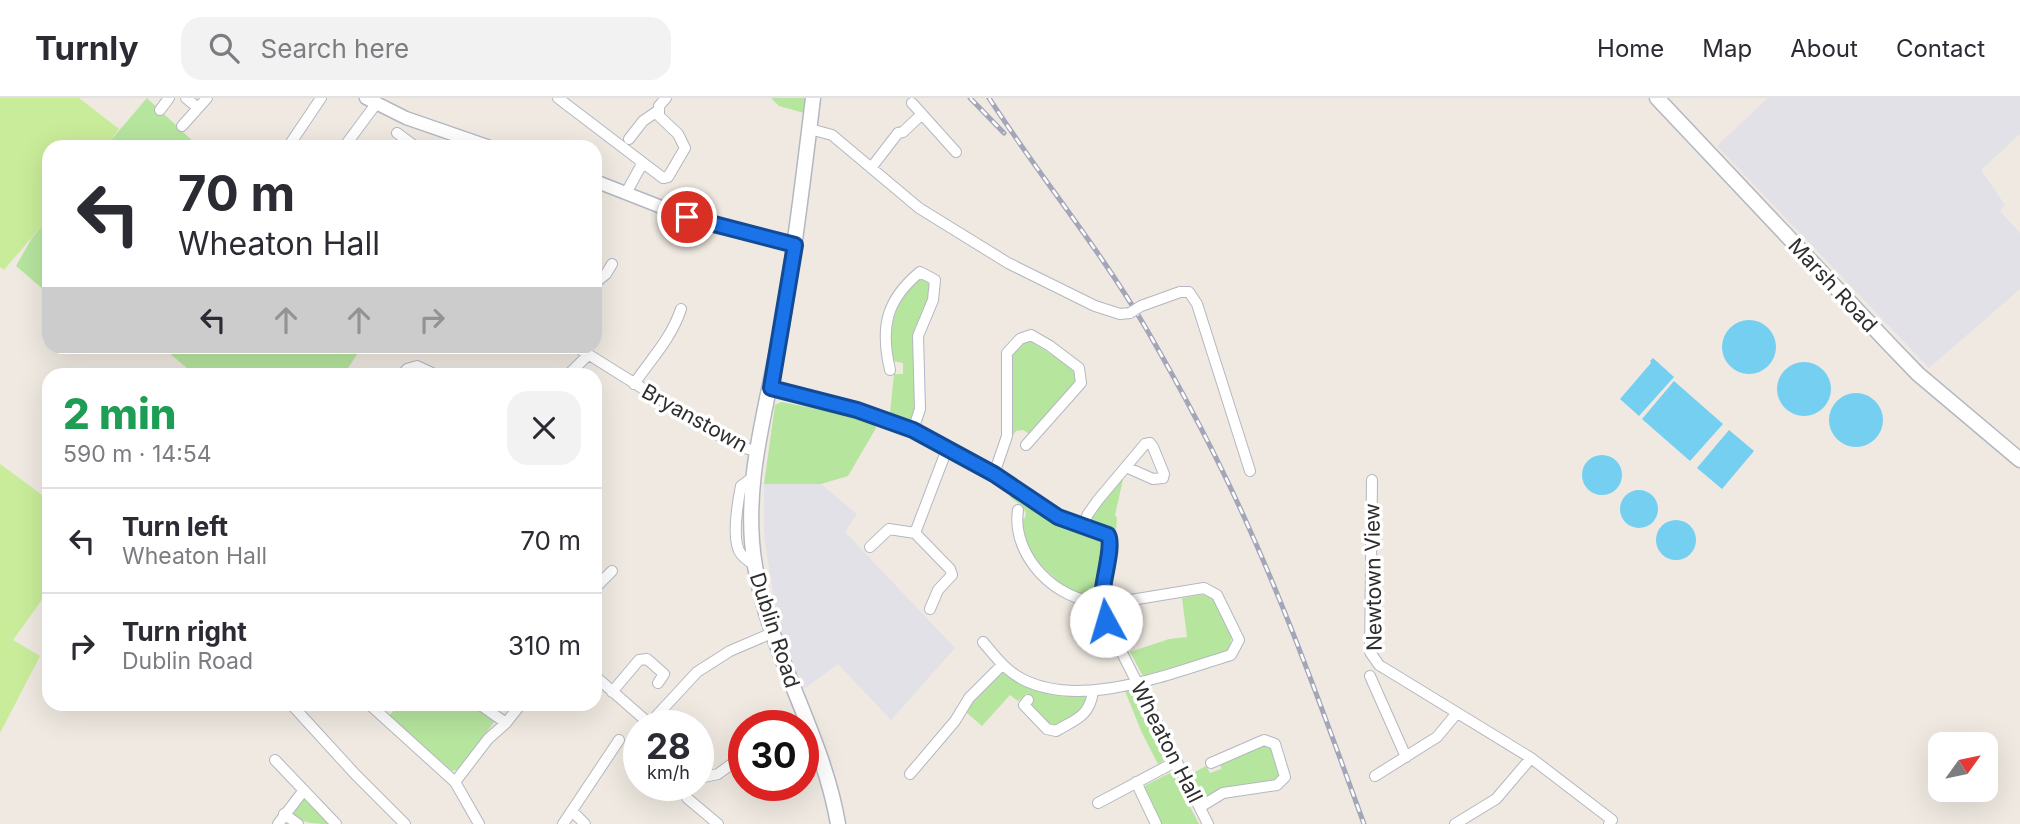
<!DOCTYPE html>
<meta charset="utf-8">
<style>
body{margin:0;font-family:Inter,sans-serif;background:#f2f2f3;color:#2b2b33;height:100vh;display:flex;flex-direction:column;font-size:26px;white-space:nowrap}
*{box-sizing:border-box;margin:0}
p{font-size:23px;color:#7c7c81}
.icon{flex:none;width:38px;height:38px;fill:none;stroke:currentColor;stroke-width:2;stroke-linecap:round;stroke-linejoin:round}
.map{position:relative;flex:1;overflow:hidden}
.side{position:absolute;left:42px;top:270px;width:560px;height:343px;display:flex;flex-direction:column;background:#fff;border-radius:21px;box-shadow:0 7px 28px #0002}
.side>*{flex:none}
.guide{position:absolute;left:42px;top:42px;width:560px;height:214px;border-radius:21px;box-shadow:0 7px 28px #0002;background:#fff;color:#2b2b33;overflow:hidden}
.needle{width:46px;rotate:57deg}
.tools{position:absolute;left:1928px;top:634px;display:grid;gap:14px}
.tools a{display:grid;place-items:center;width:70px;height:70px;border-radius:14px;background:#fff;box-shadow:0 7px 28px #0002;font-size:35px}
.speed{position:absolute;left:623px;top:612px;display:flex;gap:14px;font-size:35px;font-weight:700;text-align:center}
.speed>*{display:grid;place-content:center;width:91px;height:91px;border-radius:50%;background:#fff;box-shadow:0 7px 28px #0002;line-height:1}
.speed small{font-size:18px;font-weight:400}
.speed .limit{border:10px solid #d22;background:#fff;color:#111}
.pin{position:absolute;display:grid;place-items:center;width:60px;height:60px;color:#fff;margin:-30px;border:4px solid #fff;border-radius:50%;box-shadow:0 2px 7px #0007}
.me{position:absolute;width:77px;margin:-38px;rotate:354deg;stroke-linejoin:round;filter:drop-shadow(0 0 5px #0008)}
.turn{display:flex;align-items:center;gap:24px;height:147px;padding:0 21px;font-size:32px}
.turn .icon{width:91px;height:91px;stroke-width:2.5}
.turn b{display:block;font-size:49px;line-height:60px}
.lanes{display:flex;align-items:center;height:66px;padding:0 21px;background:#0003;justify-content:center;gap:35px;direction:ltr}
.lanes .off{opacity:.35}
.round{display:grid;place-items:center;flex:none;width:74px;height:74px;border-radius:21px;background:#f2f2f3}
.summary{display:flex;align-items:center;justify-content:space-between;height:119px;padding:0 21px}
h1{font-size:42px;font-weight:800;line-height:52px;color:#1e9e55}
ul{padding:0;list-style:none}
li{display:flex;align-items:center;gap:21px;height:105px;padding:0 21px;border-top:2px solid #e1e1e2}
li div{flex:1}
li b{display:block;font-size:26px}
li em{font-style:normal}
header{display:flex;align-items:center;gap:42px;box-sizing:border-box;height:98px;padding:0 35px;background:#fff;border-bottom:2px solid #e1e1e2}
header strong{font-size:33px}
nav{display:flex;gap:38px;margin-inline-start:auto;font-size:24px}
.search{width:490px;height:63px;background:#f2f2f3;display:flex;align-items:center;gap:18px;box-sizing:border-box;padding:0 24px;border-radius:21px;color:#7c7c81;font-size:26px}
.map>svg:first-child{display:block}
</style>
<header>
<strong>Turnly</strong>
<div class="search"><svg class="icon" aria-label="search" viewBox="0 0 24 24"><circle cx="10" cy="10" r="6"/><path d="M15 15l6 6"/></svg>Search here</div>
<nav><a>Home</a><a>Map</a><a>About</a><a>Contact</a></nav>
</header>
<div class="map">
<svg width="2020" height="726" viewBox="0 0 2020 726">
<rect width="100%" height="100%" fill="#efe9e1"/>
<path fill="#e3e1e8" d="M1768 0H2020V36L1981 72 2005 107 2000 113 2020 135V191L1929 270 1717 48Z
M764 386H821L857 416 845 434 955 550 891 622 838 566 804 591 779 533 764 438Z"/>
<path fill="#b6e59e" d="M147 0 199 49H105Z
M771 0H806L804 15 779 8Z
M49 119V194L44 192 16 168 32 140Z
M920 179 927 181 932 186 928 201 915 230 916 310 910 322 890 315 894 276H903V265L893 263C888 225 894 207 920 179Z
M1028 242 1073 270 1077 276 1076 283 1031 337 1023 332 1016 333 1012 339 1011 259 1020 246Z
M162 249H362L344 276H194Z
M781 304 872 321 876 330 848 378 821 386H764L775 307Z
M1124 377 1115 417 1117 420 1116 432 1096 426 1091 421 1095 412Z
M1011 395 1057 424 1104 441 1106 445 1098 475 1096 498 1090 500 1064 489 1029 456 1020 423 1025 420 1026 415 1022 408 1010 399Z
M1206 496 1217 503 1232 539 1228 553 1143 578 1130 554 1169 541 1187 539 1182 500Z
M1003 575 1035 592 1084 597 1088 601 1081 615 1054 629 1047 627 1031 608 1034 603 1027 595 1018 603 1010 597 982 628 966 614C972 601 988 578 1003 575Z
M1125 593H1131L1166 661 1158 666 1142 635Z
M399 606H474L491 618 494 624 460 671 452 673 389 618Z
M1264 646 1270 648 1280 677 1278 682 1222 690 1204 701 1191 676 1206 668 1210 675 1221 671 1220 664Z
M1172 674 1199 726H1161L1144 688Z
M301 702H306L331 726C316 726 300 726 292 714Z"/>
<path fill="#c9ec9a" d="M0 0H79L119 31 105 49H49V119L4 172 0 169Z
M0 366 49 402V492L13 542 40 558 0 635Z"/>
<path fill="#75cff0" d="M1722 249a27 27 0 1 1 54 0a27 27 0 1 1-54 0Z
M1653 260 1674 279 1639 318 1620 301 1651 265 1650 263Z
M1777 291a27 27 0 1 1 54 0a27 27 0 1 1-54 0Z
M1674 283 1723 326 1690 363 1642 321Z
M1829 322a27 27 0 1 1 54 0a27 27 0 1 1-54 0Z
M1729 332 1754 353 1722 391 1697 370Z
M1582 377a20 20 0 1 1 40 0a20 20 0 1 1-40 0Z
M1620 411a19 19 0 1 1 38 0a19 19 0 1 1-38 0Z
M1656 442a20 20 0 1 1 40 0a20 20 0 1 1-40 0Z"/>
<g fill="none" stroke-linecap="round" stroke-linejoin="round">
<g stroke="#b4b7c1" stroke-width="12">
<path id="minor" d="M186 0 198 10
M558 0 663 80 668 79 685 50 678 36 659 18V8L666 0
M912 5 956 54
M160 12 169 0
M182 28 207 0
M810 31 832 37 919 110 1008 165 1095 208 1120 216 1130 215
M397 35 416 49
M629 41 643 23 659 12
M288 49 321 0
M344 49 376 6
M871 70 898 35 903 34 922 16
M626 95 642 66
M595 185 606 176 612 166
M1180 194H1189L1197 206 1250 373
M575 248 706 330 738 348 755 353
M890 272C880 229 886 202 920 174L935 182 933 202 918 238 920 311 913 332
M403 276 407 271 417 268 434 276
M569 276 588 257
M634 286C651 261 671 241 681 211
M771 290 857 312 913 332 994 376 1058 419 1108 437C1114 448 1102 484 1102 500 1102 508 1104 515 1106 523L1208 726
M994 376 1007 338V255L1020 241 1031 237 1050 248 1079 270 1081 285 1026 347
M752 380 741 388C738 403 731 444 741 456 744 460 750 464 754 467
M1372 382 1370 554 1379 567 1531 660 1612 722 1609 726
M1018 412C1011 457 1056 504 1101 504
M1083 427 1088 416 1098 402 1145 346 1150 345 1153 349 1164 376 1163 380 1153 381 1126 369
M915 435 947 351
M870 449 889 431 915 435 950 471 952 477 938 492 930 511
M595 490 612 473
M983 544C995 558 1005 572 1022 581 1082 612 1171 575 1231 557L1239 542 1217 497 1204 490 1125 503
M595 578 652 628
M1370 578 1406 659
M612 594 639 562 647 561 664 576 658 585
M1028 602 1024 607 1047 631 1056 633C1076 621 1089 619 1093 594
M291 606 355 676 405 726
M369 606 455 684 479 726
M479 606 506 625
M649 626 697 574 730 553 772 535
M275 662 336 726
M910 676 955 623 969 600 1002 567
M698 677 704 679 718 676 737 662
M1375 678 1437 639 1457 615
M455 684 488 641 506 625 521 606
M1136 684 1156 726
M687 700 718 726
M1098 705 1175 664
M1200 709 1223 695 1277 687 1285 679 1275 646 1264 642 1211 665
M572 713 585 726
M284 716 298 726
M278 726 304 692
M563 726 619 642
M1455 726 1496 701 1531 660"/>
</g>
<g stroke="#b4b7c1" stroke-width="15">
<path id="tertiary" d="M366 0 406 20 490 49
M595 83 702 125 795 147"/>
</g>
<g stroke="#b4b7c1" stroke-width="17">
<path id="secondary" d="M813 0C804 76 795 151 782 227 768 306 741 387 755 468 770 558 823 637 838 726
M1657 0 1890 247 1918 276 2020 362"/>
</g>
<use href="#minor" stroke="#fff" stroke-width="10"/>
<use href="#tertiary" stroke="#fff" stroke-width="12"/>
<use href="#secondary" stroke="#fff" stroke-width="14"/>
<g stroke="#a3a6b8" stroke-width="5">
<path id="rail" d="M970 0 1004 35
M989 0C1040 79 1100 151 1147 232 1184 296 1219 362 1249 430 1292 526 1328 627 1364 726"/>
</g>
<use href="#rail" stroke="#fff" stroke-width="2.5" stroke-dasharray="8" stroke-linecap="butt"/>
<g stroke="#b4b7c1" stroke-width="12" stroke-linecap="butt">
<path id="minor-bridge" d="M1130 215 1141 208 1180 194"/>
</g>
<use href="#minor-bridge" stroke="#fff" stroke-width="10"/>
</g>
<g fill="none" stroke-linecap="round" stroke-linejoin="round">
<g stroke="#114b97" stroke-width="18">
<path id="route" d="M687 119 795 147 771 290 857 312 913 332 994 376 1058 419 1108 437C1114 448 1102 484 1102 500 1102 508 1104 515 1106 523"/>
</g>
<use href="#route" stroke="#1a73e8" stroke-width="12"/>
</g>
<g text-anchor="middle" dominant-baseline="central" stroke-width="7" stroke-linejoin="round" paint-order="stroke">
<g font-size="21" fill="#2e2e2e" stroke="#fff">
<text transform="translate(1833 187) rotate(47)">Marsh Road</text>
<text transform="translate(695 320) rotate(29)">Bryanstown</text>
<text transform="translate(1373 479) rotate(-91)">Newtown View</text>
<text transform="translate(775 532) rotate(72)">Dublin Road</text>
<text transform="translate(1167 644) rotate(63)">Wheaton Hall</text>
</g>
</g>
</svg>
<div class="tools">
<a><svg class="needle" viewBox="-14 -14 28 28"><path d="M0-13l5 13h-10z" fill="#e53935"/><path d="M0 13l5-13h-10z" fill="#7c7c81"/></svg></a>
</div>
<div class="speed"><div>28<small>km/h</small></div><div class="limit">30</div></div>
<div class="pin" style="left:687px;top:119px;background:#d93025"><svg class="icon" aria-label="arrive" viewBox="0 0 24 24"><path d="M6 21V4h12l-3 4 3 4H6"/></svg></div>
<svg class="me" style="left:1106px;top:523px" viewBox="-20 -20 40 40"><circle r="19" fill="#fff"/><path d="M0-13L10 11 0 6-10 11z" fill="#1a73e8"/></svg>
<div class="guide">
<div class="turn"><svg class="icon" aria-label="left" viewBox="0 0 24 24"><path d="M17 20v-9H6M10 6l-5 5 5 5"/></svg><div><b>70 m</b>Wheaton Hall</div></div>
<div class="lanes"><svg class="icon" aria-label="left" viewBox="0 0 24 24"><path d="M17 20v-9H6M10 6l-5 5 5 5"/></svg><svg class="icon off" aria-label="ahead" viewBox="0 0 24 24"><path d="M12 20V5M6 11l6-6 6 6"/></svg><svg class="icon off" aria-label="ahead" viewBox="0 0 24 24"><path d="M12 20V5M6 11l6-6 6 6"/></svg><svg class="icon off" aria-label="right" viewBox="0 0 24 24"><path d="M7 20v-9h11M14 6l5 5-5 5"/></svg></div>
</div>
<section class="side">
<div class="summary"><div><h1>2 min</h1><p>590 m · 14:54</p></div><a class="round"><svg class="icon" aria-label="close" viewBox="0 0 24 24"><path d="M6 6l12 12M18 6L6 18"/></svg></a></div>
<ul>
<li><svg class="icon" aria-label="left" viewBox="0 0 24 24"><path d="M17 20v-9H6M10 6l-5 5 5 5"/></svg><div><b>Turn left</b><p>Wheaton Hall</p></div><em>70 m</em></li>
<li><svg class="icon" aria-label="right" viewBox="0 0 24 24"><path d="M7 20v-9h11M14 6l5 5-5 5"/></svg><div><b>Turn right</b><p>Dublin Road</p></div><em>310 m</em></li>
</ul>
</section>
</div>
